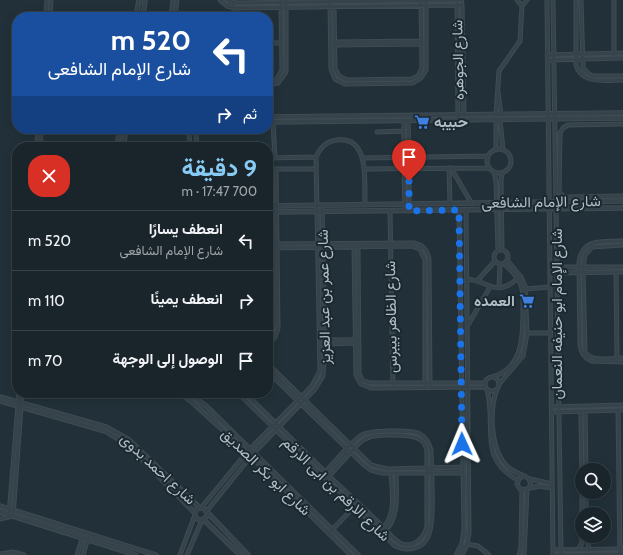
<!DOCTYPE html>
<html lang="ar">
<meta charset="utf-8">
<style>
body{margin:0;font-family:Cabin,Vazirmatn,sans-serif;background:#232d33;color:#f1f3f6;direction:rtl;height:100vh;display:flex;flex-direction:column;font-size:15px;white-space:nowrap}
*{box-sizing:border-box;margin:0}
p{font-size:13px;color:#9fa5a9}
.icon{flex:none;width:22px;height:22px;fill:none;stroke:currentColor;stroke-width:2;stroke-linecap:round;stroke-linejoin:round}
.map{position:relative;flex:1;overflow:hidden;direction:ltr}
.side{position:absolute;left:12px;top:142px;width:261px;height:256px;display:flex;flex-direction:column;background:#1a252b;border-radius:16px;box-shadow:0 2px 10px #0003,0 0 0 1px #384247;direction:rtl}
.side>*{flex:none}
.top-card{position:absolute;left:12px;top:12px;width:261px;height:122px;border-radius:16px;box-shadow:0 2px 10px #0003,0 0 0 1px #384247;direction:rtl;background:#1a4fa0;color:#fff;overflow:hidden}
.controls{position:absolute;left:575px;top:463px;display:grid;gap:8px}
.controls a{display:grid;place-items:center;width:36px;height:36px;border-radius:50%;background:#1a252b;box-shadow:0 2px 10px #0003,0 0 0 1px #384247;font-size:20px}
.pin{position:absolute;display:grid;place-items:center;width:34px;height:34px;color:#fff;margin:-41px -17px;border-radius:50% 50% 50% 0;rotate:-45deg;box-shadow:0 0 4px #0007}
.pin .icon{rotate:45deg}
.me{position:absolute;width:44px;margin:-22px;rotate:359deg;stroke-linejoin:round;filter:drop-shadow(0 0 3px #0008)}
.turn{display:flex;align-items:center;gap:14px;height:84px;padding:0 16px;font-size:18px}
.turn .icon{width:52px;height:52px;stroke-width:2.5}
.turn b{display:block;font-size:28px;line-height:34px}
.then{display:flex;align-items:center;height:38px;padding:0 16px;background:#0003;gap:8px;font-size:15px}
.round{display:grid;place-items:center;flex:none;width:42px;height:42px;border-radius:16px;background:#232d33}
.overview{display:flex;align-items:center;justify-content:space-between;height:68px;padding:0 16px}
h1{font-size:24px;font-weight:700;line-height:30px;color:#87caf4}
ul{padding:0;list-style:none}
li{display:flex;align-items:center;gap:12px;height:60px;padding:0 16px;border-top:1px solid #384247}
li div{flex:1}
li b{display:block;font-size:15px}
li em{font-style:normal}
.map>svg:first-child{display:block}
</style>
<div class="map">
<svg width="623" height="555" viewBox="0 0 623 555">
<rect width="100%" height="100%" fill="#223139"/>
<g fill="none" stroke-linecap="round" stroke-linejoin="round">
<g stroke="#3f4c53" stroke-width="5">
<path id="minor" d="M220 0 227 6 234 8 462 5
M227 0 237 3 462 0
M330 0 331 69 335 79 345 84 413 83 421 78 426 70V0
M517 0 522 6
M547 0 553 555
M553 0 561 555
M576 0V65C581 85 607 80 623 80
M581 0 583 68 589 74 593 76H623
M614 0V54
M457 4 458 120
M462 4 464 116
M334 6 335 69 339 76 347 80 412 79 418 76 422 68 421 0
M237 8V17
M46 17 47 0
M50 17 51 0
M171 17 173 0
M175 17 177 0
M334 42 422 41
M268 43H282
M334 45 423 44
M547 55 623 53
M548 60 623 58
M268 81 276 80 282 70 281 0
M268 85 278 83 286 72V0
M498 92 501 115
M496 115 499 71 520 41 522 6 527 0
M496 120V150
M500 120 503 150
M404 121V157
M408 121 409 157
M273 122 275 158
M623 124 568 125 563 128 560 133 559 191 562 195 566 197 623 196
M377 132 404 131
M37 147 38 129
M40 147 41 129
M190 147 189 133 193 131 196 133 197 147
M487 161a12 12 0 1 1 24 0a12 12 0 1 1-24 0Z
M268 158 316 157
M363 158 488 156
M449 168 450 204
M451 168 472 204
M268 169H316
M364 169 489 168
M404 169 405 211
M409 169V211
M494 172 496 181 498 250
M390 211 393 384
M623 241C603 242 583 237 579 262L580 345C581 353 584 358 591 361L623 362
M268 244 414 243C423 245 428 250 429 260L430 387
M623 245 592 247 585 255 583 267 585 352C592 363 612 358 623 358
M354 247 356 375 361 384 371 388 485 387
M358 247 359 373 362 380 370 383H485
M268 248 411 246 420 249 425 260V387
M494 257a7 7 0 1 1 14 0a7 7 0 1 1-14 0Z
M502 250 501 181 502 173
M557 267H623
M616 272 617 358
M557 273 623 272
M466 279C488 280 496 299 518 278
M478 280 495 261
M499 288 500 264
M525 289 550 287
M468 325 490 287
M527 333H550
M268 339 275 324 272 169
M323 340H356
M325 344 357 343
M268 345 275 337 278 328 276 169
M268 364 371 465 387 469 464 467
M268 372 363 464 371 470 382 473H464
M485 384a7 7 0 1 1 14 0a7 7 0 1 1-14 0Z
M492 377C522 369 523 338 523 313 523 304 524 294 521 285 518 276 510 270 504 263
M500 383 523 356 527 333 525 286 521 277 507 260
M497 389C489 410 490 451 508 467 514 473 523 474 529 479L531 486 525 490 520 489 517 484 519 479 523 476
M487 390C497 424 477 459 518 480
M238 393 395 546C408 552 424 549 429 534 435 518 431 469 431 450 429 443 425 436 418 433 409 430 371 430 362 435 348 444 335 462 323 475
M245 393 325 472 329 476C347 493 366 510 383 527 389 533 394 541 402 544 414 548 424 538 427 527V451C426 446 424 441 419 439 412 434 374 434 367 438 360 440 356 447 351 452L329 476 326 479
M551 407 623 405
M618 410 620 554
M581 411 582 492
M585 411 586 470
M551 412 623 410
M530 479 552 484
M530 488 539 486 552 488
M582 492V514
M586 492V514
M201 508 247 452 312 386 320 371 316 157C320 148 327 141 337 140 371 136 364 184 365 205
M206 512 251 456 315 389 323 376 325 340 322 205
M9 515 19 393
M0 519 13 516 22 393
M382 529C397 515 392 492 391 473
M331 531 355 506
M385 531C400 516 396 493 396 473
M587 536 589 550
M467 544 478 546 489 555
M553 550 623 549
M578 550 582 543V536
M0 554 13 552 24 555
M77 555 84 533
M83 555 89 534
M180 555 195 515
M187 555 202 520
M456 555 462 543 464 530 459 210
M462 555 466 547 469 534 466 210
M519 555 521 547 522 490
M524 555 527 490
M553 555 623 554"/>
</g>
<g stroke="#3f4c53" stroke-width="5.5">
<path id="tertiary" d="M136 17 139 0
M143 17 145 0
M268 117 623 113
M268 122 623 118
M117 147 120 129
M123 147 126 129
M268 206 623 201
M268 212 623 208
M179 393 192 402 247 452 351 555
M188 393 206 406 358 555
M0 397 106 427 129 440 200 508
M0 401 105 431 128 445 195 513
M0 506 156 555
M195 514a6 6 0 1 1 12 0a6 6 0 1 1-12 0Z
M0 512 136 555
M207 512 248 555
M203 519 240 555"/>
</g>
<use href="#minor" stroke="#36434a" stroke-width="3"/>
<use href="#tertiary" stroke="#36434a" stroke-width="3.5"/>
</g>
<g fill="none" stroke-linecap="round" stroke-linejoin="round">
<path stroke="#1a73e8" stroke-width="7" stroke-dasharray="0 12.6" d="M409 181V211L459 210 462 444"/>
</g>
<defs>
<g id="supermarket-bare" transform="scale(1.2)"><path d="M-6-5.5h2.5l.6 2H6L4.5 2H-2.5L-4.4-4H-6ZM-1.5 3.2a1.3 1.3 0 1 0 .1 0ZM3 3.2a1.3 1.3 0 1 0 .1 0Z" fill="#3f7fe0" stroke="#1b282f" stroke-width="2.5" paint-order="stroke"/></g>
</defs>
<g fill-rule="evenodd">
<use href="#supermarket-bare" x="422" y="122"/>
<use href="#supermarket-bare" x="527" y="301"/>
</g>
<g text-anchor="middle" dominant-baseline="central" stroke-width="4" stroke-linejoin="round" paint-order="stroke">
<g font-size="15" fill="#b1bec6" stroke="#1b282f">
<text transform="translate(458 60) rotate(-91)">شارع الجوهره</text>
<text transform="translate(541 202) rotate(-1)">شارع الإمام الشافعى</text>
<text transform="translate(324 297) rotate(-91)">شارع عمر بن عبد العزيز</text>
<text transform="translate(557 314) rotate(-90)">شارع الإمام ابو حنيفه النعمان</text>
<text transform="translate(391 317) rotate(-91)">شارع الظاهر بيبرس</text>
<text transform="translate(158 469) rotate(43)">شارع احمد بدوى</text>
<text transform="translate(266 472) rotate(44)">شارع ابو بكر الصديق</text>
<text transform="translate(336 489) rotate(44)">شارع الارقم بن ابى الارقم</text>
</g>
<g font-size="15" font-weight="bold" fill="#b1bec6" stroke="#1b282f" text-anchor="start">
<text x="434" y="122">حبيبه</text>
<text x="515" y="301" text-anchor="end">العمده</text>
</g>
</g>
</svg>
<div class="controls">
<a><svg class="icon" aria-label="search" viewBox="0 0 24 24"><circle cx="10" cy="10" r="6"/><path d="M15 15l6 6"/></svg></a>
<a><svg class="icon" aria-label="layers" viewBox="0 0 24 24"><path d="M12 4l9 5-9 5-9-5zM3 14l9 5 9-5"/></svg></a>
</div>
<div class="pin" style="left:409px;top:181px;background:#d93025"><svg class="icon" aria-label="arrive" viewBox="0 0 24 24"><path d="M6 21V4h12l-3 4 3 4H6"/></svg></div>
<svg class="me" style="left:462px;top:444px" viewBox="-20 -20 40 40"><path d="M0-17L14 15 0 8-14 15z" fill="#1a73e8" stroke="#fff" stroke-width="4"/></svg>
<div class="top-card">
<div class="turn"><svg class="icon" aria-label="left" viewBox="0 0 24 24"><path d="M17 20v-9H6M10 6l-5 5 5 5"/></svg><div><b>520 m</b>شارع الإمام الشافعى</div></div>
<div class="then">ثم<svg class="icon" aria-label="right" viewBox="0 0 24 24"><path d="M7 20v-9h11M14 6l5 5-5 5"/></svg></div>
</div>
<section class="side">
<div class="overview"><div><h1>9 دقيقة</h1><p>700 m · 17:47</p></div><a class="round" style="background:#d93025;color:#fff"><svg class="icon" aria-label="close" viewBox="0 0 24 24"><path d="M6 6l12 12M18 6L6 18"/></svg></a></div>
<ul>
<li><svg class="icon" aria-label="left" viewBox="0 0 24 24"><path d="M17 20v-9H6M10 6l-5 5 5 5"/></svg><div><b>انعطف يسارًا</b><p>شارع الإمام الشافعى</p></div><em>520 m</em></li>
<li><svg class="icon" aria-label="right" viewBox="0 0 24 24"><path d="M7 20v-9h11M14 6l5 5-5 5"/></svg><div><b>انعطف يمينًا</b></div><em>110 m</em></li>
<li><svg class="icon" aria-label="arrive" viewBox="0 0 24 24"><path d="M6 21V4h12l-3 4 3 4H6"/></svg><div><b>الوصول إلى الوجهة</b></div><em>70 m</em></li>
</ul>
</section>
</div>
